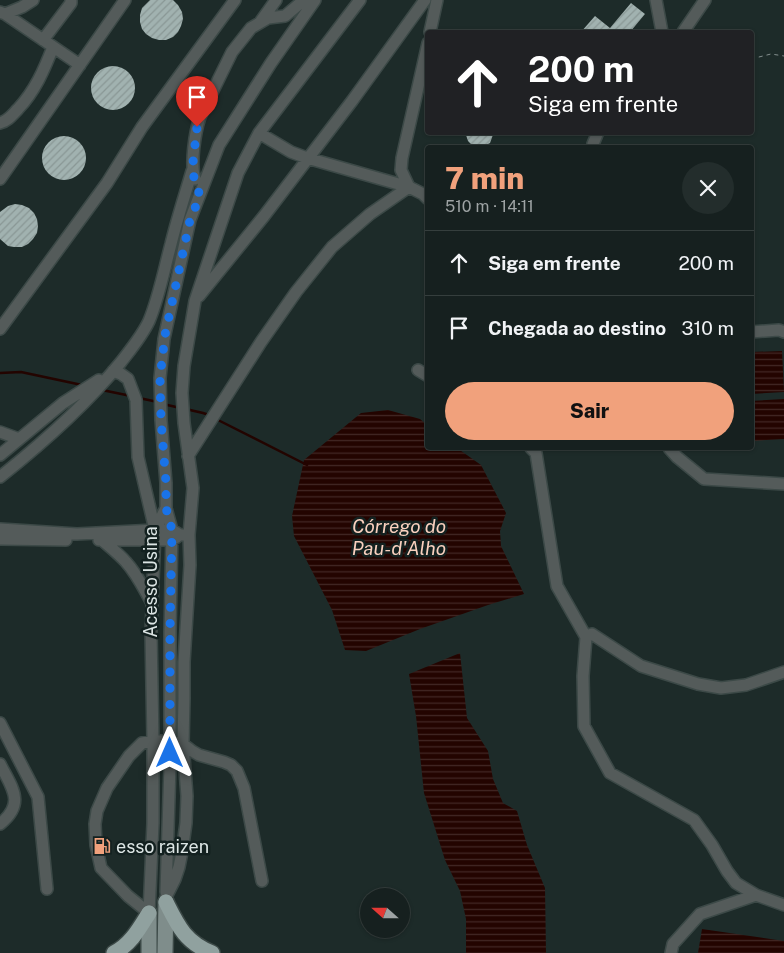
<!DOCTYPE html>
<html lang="pt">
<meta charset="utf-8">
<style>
body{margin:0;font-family:"Public Sans",sans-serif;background:#232d2c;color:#f1f3f6;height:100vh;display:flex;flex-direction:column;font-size:19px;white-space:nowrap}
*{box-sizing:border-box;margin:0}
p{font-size:16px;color:#9ea3a4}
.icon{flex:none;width:28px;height:28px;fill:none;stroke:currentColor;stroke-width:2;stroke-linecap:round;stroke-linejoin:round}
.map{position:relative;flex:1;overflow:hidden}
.panel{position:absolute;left:425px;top:145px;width:329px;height:305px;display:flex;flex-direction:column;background:#16201f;border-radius:5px;box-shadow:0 1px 4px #0004,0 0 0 1px #353e3d}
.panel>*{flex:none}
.banner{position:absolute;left:425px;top:30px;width:329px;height:105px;border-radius:5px;box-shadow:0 1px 4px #0004,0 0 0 1px #353e3d;background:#202124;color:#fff;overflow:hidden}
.needle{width:32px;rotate:291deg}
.buttons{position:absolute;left:360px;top:888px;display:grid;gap:10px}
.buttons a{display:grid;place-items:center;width:50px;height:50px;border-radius:50%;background:#16201f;box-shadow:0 1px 4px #0004,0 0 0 1px #353e3d;font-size:25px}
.pin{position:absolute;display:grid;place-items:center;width:42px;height:42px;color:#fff;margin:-51px -21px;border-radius:50% 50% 50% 0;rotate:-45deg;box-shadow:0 0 5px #0007}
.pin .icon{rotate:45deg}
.me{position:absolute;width:55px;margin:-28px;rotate:0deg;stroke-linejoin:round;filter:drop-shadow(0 0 4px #0008)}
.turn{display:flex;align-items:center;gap:18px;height:105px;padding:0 20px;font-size:22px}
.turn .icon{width:65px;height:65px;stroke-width:2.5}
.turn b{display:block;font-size:35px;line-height:42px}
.round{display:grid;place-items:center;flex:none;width:52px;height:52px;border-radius:26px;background:#232d2c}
.head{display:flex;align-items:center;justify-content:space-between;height:85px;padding:0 20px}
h1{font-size:30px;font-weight:800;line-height:38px;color:#f1a17c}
.action{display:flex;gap:10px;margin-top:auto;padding:10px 20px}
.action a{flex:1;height:58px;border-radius:30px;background:#f1a17c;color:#111;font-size:20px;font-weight:800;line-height:58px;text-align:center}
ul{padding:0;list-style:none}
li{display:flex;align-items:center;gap:15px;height:65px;padding:0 20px;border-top:1px solid #353e3d}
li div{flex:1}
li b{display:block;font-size:19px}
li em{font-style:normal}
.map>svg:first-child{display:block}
</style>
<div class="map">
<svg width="784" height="953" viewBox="0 0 784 953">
<defs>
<pattern id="water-rules" width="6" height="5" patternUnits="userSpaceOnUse" patternTransform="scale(1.25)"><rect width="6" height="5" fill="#230400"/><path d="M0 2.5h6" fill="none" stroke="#422825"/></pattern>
<pattern id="building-hatch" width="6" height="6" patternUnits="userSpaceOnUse" patternTransform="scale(1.25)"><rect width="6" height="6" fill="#a1b2b0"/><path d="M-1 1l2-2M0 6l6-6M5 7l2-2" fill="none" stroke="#899795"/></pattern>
</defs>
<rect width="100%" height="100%" fill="#1d2b29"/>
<path fill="url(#water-rules)" d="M782 351 784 392 751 394V352Z
M784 399V439L751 441V401Z
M388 410 420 419 427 425 428 448H457L481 465 506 513 500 531 501 546 524 594 488 605 420 629 366 651 345 650 332 610 294 536 292 516 304 460 361 413Z
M460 653 467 718 488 751 493 779 503 803 517 811 527 845 545 888 546 953H466V919L460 891 445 860 424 793 416 716 409 674Z
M702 929 784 941V953H698Z"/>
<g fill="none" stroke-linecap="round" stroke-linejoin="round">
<path stroke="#230400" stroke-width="2.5" d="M0 373 21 372 82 385
M102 390 131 396
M139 398 158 402
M163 404 176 407
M190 410 203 413 209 415
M216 419 307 465"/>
</g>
<path fill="url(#building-hatch)" d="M150 0H173L178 5 182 12 183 19 181 26 178 32 173 37 166 40H159L152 38 146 34 142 29 140 22V15L142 8Z
M631 3 645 14 630 32H581L595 16 610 28Z
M91 88a22 22 0 1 1 44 0a22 22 0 1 1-44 0Z
M465 132H494L490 143 482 147H478L471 144 468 141Z
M42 158a22 22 0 1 1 44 0a22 22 0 1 1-44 0Z
M15 204 22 205 29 208 34 213 37 219 38 226 37 233 33 239 28 244 22 247H14L8 246 0 239V212L8 206Z"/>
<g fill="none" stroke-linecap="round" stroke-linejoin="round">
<g stroke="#3c4947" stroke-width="14">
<path id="minor" d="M656 0 662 32
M0 12 5 14 80 65
M5 14 22 7 33 0
M261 21 276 0
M430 32 437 0
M683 32 705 0
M43 40 71 3V0
M428 43 402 158 401 170 409 187 423 194 428 199
M0 123C8 121 12 115 18 109 35 91 44 70 53 47
M259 133 291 152 307 158 409 187
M594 148 593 144 598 132
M0 179 125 0
M195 179C190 164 195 132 200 117L232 52 251 28 268 18 285 16 304 0
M199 296 264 216 352 101 425 0
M0 329 107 183 142 127 235 0
M751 332 779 330 784 332
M418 370 428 376
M113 371 121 374 128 379 136 400 138 457 155 530
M0 432 19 439
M531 448 536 453 557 586 586 637
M669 448 677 457 704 479 784 484
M0 455 63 403 99 380
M188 456 261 342 296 292 332 247 370 214 409 187
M0 477C44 442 85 406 121 362 131 349 142 336 149 321 159 297 164 270 171 244 177 219 185 195 192 171
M0 529 77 534 155 530H172L180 535H189
M102 538V540C110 547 119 554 126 562 137 574 144 589 152 603
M0 539 66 540
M99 540H172L177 537
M784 672 746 685 721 688 698 684 641 666 592 634 586 637 583 676 584 726 610 773 694 820 712 845 727 871 736 883 756 895 784 905
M0 723 38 797 47 889
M0 764C12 788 26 803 0 824
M166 892 170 765V632L172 530 166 508V483L161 420 160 378 164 339 190 220 219 145 271 63 315 0
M166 897 175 879 179 867 182 852 186 823 187 796 183 744 184 698V662L190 565 189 535 193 488 184 423 182 393 184 366 195 301 238 173 259 133 360 0
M149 913 128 896 101 868 96 845 95 824 97 811 107 788 129 756 142 743 153 741H170L183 744 192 751 199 755 224 762 231 765 237 771 244 788 262 881
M149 913 153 823V741L151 632 155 530 166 508
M671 953 673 944 700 914 756 895"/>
</g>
<g stroke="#3c4947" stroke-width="18">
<path id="major" d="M149 913V953
M165 953 166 902"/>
</g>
<g stroke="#3c4947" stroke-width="18">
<path id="highway" d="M166 902C178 926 185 942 212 953
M114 953C131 944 139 929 149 913"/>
</g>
<path stroke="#848f8e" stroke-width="1" stroke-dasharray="4 4" stroke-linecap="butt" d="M751 59 771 54 784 56"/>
<use href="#minor" stroke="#545b5a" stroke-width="11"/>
<use href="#major" stroke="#7f8d8b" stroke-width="15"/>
<use href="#highway" stroke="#90a19f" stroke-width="15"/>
</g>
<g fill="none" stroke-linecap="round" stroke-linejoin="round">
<path stroke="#1a73e8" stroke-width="9" stroke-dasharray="0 16.2" d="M170 753V632L172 530 166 508V483L161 420 160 378 165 335 190 220 200 196 192 171 197 127"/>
</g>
<defs>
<g id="fuel-bare" transform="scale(1.35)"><path d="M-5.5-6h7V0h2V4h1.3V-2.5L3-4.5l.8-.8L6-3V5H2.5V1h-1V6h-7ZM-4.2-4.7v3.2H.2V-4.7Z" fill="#f1a17c" stroke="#132120" stroke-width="2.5" paint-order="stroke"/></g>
</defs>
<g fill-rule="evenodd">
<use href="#fuel-bare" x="102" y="846"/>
</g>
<g text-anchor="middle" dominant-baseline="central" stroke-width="5" stroke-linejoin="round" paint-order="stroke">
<g font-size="18" fill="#dce5e4" stroke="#132120">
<text transform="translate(150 582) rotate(-90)">Acesso Usina</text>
</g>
<g font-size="18" fill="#dce5e4" stroke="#132120" text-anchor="start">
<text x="116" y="846">esso raizen</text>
</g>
<g font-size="19" font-style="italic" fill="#f9d0be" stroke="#132120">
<text x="399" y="526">Córrego do<tspan x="399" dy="22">Pau-d'Alho</tspan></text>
</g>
</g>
</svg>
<div class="buttons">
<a><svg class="needle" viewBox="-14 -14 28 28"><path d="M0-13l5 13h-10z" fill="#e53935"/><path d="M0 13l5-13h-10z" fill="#9ea3a4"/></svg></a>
</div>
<div class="pin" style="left:197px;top:127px;background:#d93025"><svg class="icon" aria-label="arrive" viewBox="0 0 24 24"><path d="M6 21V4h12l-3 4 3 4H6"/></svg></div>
<svg class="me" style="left:170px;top:753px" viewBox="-20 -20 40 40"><path d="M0-17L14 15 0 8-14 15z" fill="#1a73e8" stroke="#fff" stroke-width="4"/></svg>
<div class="banner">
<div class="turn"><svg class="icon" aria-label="ahead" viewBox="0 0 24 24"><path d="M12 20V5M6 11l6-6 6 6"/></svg><div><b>200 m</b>Siga em frente</div></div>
</div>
<section class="panel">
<div class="head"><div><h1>7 min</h1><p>510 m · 14:11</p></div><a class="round"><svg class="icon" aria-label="close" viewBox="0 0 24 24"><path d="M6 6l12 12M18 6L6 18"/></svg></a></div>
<ul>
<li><svg class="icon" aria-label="ahead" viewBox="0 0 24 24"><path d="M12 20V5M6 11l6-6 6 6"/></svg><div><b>Siga em frente</b></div><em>200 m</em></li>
<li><svg class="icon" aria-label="arrive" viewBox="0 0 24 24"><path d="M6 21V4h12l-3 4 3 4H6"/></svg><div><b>Chegada ao destino</b></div><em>310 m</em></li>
</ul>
<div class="action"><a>Sair</a></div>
</section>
</div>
